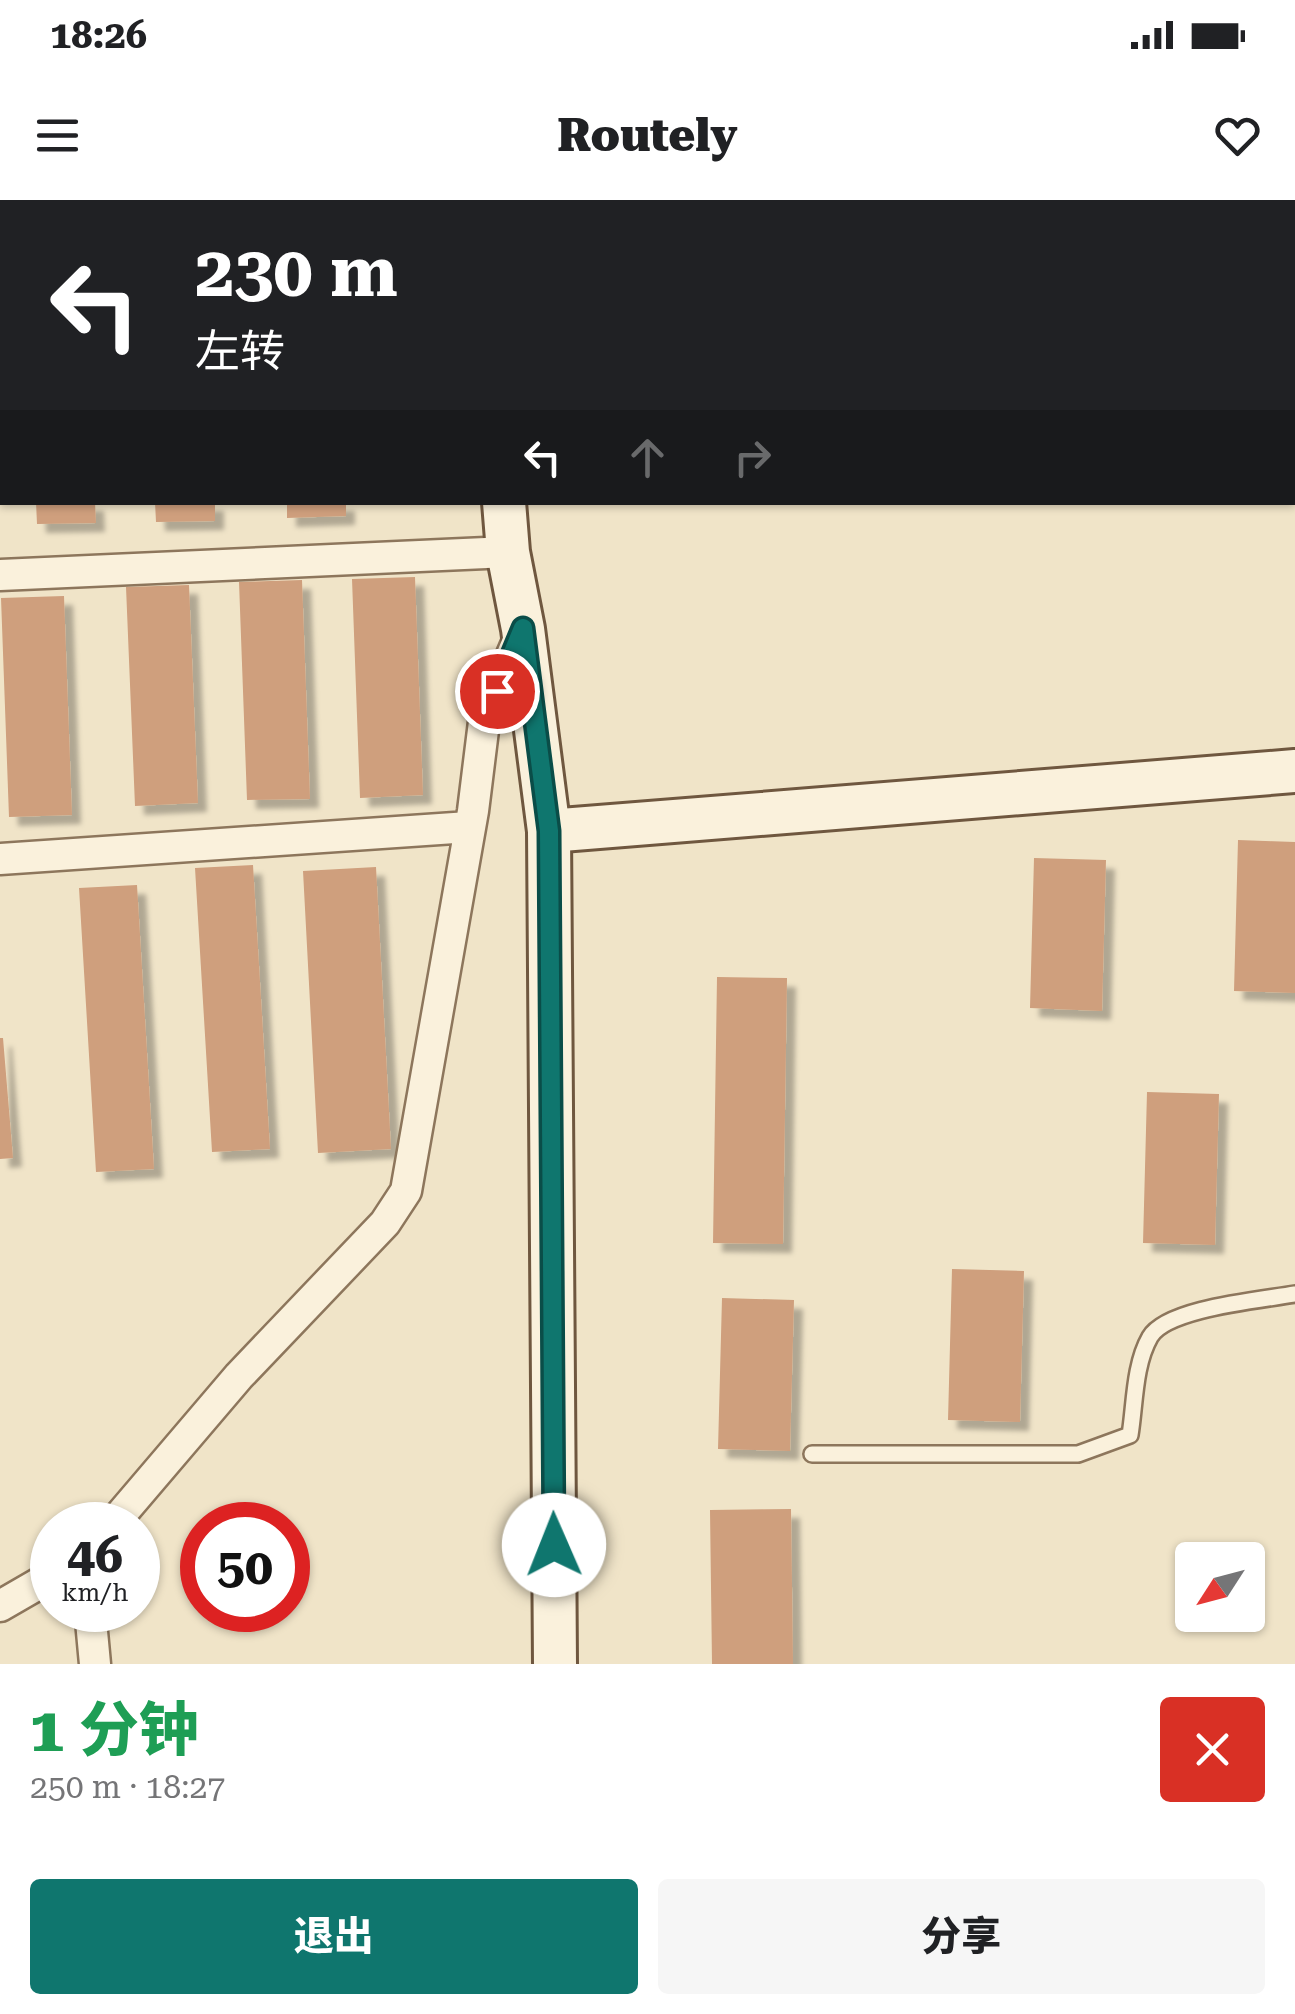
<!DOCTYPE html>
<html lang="zh">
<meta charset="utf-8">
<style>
body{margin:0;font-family:"Roboto Serif","Noto Sans SC",serif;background:#f6f6f6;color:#202124;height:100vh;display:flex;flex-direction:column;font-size:38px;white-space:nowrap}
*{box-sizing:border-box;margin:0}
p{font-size:32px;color:#757577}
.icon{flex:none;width:55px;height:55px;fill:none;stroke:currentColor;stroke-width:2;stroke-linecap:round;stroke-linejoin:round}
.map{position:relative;height:1464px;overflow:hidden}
.panel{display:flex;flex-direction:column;background:#fff;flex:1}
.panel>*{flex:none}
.top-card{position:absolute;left:0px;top:0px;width:1295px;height:305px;box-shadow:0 2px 8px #0004;background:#202124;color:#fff;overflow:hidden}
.needle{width:65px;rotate:234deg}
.fabs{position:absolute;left:1175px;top:1342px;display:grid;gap:20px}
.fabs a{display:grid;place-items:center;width:90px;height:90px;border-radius:10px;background:#fff;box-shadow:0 2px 8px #0004;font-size:50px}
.speed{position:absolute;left:30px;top:1302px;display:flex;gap:20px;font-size:50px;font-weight:700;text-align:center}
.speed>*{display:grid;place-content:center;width:130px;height:130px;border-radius:50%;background:#fff;box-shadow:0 2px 8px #0004;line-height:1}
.speed small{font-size:25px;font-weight:400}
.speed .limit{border:15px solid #d22;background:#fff;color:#111}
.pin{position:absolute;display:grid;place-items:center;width:85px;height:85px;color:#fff;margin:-42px;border:5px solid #fff;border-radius:50%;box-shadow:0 2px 10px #0007}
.me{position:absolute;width:110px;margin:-55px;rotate:359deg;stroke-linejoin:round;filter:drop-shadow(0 0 8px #0008)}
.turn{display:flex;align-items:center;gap:35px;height:210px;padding:0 30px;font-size:45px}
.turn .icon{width:130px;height:130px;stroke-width:2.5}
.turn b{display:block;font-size:70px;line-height:85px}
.lanes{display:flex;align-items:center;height:95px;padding:0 30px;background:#0003;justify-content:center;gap:50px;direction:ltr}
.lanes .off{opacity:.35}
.round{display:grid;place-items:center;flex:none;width:105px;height:105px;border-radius:10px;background:#f6f6f6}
.overview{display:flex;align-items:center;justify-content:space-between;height:170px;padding:0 30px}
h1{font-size:60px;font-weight:800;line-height:75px;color:#1e9e55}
.action{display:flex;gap:20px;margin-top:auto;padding:20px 30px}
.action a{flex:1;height:115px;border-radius:10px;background:#0f766e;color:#fff;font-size:40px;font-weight:800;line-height:115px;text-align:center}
.action a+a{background:#f6f6f6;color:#202124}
.status{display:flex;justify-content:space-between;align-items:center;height:70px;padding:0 50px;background:#fff;direction:ltr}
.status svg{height:28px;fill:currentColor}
header{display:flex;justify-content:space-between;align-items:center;height:130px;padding:0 30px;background:#fff;font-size:45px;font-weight:800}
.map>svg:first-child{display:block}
</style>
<div class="status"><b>18:26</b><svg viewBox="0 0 49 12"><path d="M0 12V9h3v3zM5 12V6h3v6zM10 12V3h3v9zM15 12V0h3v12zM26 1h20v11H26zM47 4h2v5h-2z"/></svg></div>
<header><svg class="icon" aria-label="menu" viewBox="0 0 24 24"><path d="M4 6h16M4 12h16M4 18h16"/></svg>Routely<svg class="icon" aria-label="heart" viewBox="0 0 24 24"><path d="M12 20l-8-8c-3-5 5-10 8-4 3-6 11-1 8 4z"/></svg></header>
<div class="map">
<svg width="1295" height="1464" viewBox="0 0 1295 1464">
<defs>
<filter id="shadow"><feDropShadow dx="9" dy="9" stdDeviation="2.5" flood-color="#0004"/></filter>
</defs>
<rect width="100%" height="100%" fill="#f0e4c8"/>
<path fill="#cf9f7d" filter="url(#shadow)" d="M36 302H95L96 323 37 324Z
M155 302H215V321L156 322Z
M287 302H346V316L287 318Z
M415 377 423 595 360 598 352 379Z
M302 380 310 599 247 600 239 382Z
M189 385 198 603 135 606 126 387Z
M64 396 72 615 9 617 1 398Z
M1238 640 1295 642V793L1234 791Z
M1034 658 1106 660 1102 811 1030 808Z
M253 665 270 949 212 952 195 668Z
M376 667 391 949 318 953 303 671Z
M137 685 154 969 96 972 79 688Z
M717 777 787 778 783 1044 713 1043Z
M0 838H3L13 958 0 959Z
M1147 892 1219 894 1215 1045 1143 1043Z
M952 1069 1024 1071 1020 1222 948 1220Z
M722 1098 794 1100 790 1251 718 1249Z
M791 1309 793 1464H712L710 1310Z"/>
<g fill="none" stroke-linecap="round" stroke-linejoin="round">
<g stroke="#8d765c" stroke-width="20">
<path id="lane" d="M812 1254H1078L1130 1235C1135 1204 1134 1165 1150 1137 1167 1108 1262 1100 1295 1094"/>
</g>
<g stroke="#8d765c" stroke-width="35">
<path id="street" d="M0 375 508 352
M0 659 469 627
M112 1325 239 1176 385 1023 406 991 473 611 484 522 522 431
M0 1406 52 1376
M90 1410 95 1464"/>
</g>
<g stroke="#6f573f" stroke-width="48">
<path id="secondary" d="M483 0V2
M504 302 508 352 523 429 549 631 555 1464
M549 631 1295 571"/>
</g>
<use href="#lane" stroke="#faf1dc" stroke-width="15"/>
<use href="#street" stroke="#faf1dc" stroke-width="30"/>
<use href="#secondary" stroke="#faf1dc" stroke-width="42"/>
</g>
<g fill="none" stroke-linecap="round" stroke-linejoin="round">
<g stroke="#0a4d48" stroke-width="25">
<path id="route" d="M497 491 523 428 549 631 554 1345"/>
</g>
<use href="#route" stroke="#0f766e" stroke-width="18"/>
</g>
</svg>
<div class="fabs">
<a><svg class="needle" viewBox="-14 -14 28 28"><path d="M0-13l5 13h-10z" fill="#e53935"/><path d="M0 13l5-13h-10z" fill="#757577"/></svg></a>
</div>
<div class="speed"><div>46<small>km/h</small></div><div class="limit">50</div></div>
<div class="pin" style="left:497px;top:491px;background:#d93025"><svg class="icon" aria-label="arrive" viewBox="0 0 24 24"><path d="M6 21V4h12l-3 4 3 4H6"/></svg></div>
<svg class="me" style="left:554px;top:1345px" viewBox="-20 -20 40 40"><circle r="19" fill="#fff"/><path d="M0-13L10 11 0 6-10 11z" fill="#0f766e"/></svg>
<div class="top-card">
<div class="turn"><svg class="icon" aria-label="left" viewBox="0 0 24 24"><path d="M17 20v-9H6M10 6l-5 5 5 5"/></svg><div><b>230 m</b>左转</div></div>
<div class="lanes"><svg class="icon" aria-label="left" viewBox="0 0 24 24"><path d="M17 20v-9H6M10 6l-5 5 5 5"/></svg><svg class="icon off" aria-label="ahead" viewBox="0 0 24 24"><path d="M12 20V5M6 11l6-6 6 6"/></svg><svg class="icon off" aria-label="right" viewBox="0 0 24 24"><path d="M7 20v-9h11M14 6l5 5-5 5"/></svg></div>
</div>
</div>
<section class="panel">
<div class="overview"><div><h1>1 分钟</h1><p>250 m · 18:27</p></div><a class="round" style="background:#d93025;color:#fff"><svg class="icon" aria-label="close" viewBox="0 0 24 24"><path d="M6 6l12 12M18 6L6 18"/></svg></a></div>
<div class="action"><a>退出</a><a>分享</a></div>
</section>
